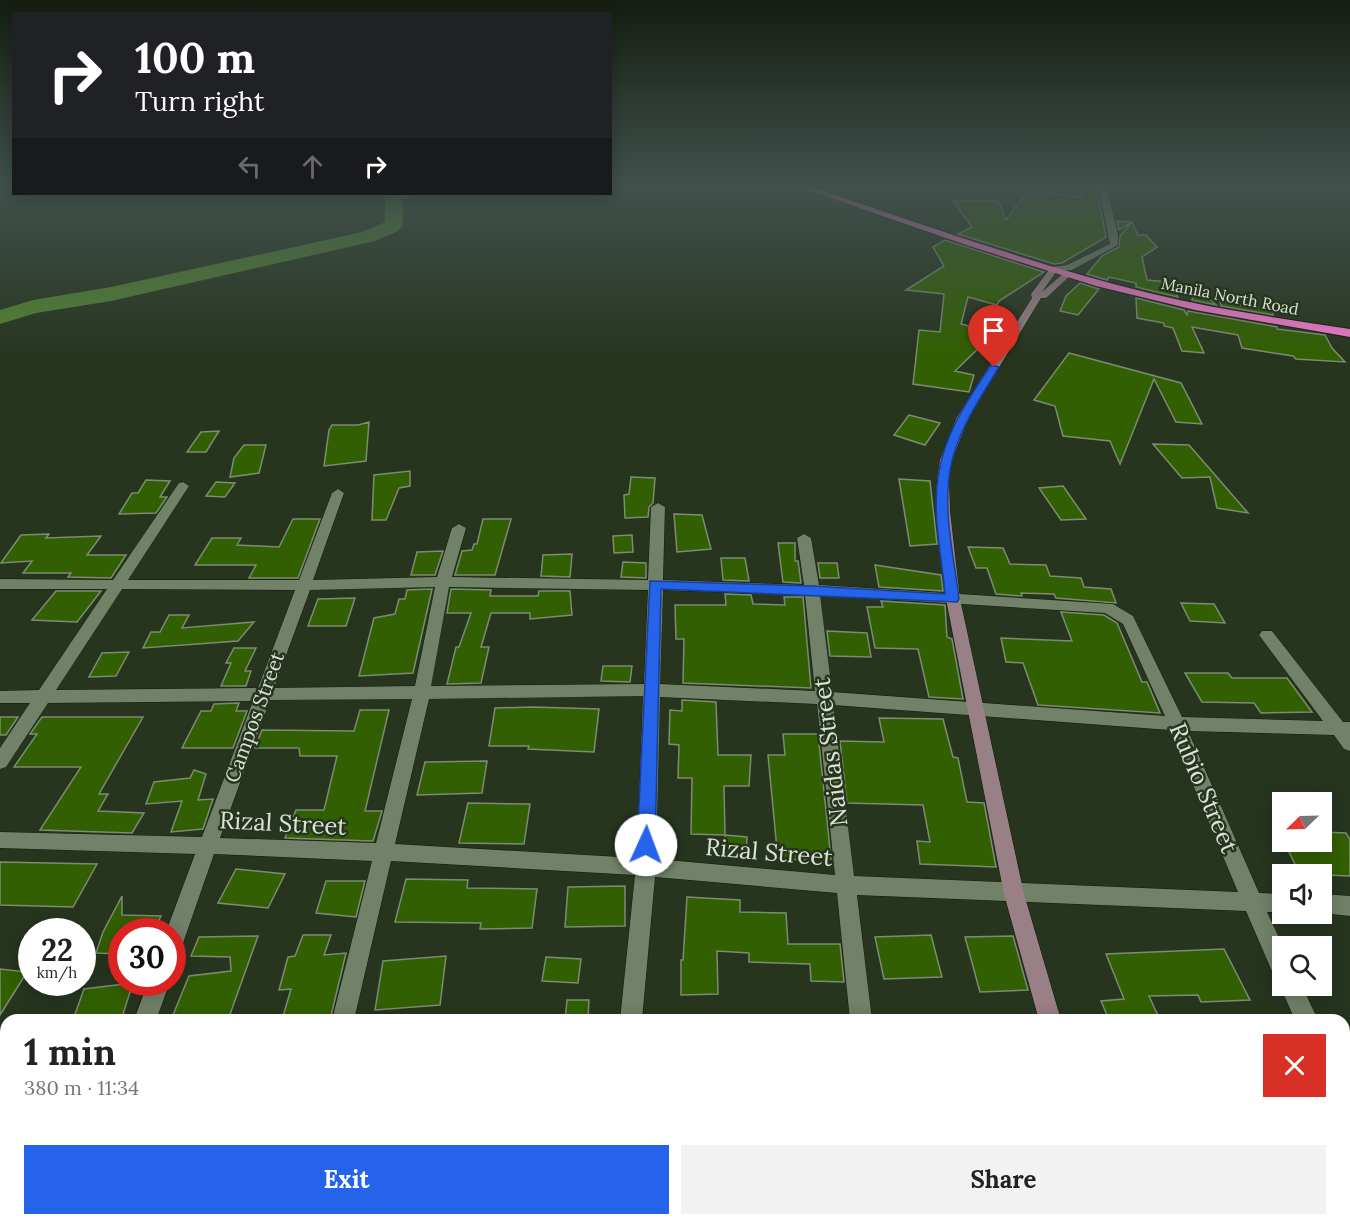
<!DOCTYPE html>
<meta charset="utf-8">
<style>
body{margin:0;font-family:Lora,serif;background:#f2f2f2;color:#222;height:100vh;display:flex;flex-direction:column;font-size:22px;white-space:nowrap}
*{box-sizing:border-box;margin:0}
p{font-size:20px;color:#767676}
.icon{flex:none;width:33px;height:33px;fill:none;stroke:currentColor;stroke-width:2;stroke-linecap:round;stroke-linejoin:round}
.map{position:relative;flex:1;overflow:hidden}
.details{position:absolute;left:0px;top:1014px;width:1350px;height:212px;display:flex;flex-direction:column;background:#fff;border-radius:18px 18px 0 0;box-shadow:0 3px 15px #0003}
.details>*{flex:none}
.hud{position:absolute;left:12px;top:12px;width:600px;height:183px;border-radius:0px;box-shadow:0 3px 15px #0003;background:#202124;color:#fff;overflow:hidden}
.needle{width:39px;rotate:247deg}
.tools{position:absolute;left:1272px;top:792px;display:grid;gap:12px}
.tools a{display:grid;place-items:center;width:60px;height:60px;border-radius:0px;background:#fff;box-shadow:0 3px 15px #0003;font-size:30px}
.speed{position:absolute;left:18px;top:918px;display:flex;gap:12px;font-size:30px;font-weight:700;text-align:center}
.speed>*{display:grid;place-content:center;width:78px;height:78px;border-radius:50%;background:#fff;box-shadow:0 3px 15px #0003;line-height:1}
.speed small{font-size:15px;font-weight:400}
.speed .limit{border:9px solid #d22;background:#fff;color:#111}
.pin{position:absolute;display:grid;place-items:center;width:51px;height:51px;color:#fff;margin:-62px -26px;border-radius:50% 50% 50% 0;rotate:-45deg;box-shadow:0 0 6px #0007}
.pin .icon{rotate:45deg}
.me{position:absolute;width:66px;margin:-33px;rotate:2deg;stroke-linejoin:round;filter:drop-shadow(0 0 4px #0008)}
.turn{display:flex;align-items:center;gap:21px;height:126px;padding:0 24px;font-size:27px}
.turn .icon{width:78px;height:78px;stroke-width:2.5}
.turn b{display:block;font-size:42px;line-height:51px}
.lanes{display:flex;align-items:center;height:57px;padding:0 24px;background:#0003;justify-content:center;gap:30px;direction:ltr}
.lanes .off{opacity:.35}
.round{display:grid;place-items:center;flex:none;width:63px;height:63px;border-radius:0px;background:#f2f2f2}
.summary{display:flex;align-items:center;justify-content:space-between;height:102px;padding:0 24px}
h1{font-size:36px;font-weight:700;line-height:45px}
.primary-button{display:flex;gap:12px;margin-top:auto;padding:12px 24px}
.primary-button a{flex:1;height:69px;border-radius:0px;background:#2563eb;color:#fff;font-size:24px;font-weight:700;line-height:69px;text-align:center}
.primary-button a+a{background:#f2f2f2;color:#222}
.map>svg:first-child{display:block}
</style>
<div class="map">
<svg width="1350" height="1225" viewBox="0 0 1350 1225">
<rect width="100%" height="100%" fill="#27351f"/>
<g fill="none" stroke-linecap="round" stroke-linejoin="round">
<path fill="#548332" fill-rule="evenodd" d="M385 194H412L409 198 402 199C405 233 405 228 375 241L111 301 36 313 0 324V310L33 300 111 287 362 232 385 222Z"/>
</g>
<path fill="#325f02" stroke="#7c8c73" stroke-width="1.5" d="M1078 185 1096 186 1106 237 1062 263 1054 264 958 234 972 227 953 201H998L1006 220 1029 189 1083 198Z
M1117 221 1132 222 1138 235H1146L1157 247 1142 257 1147 280 1169 282 1178 297 1136 287V283L1109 277 1107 280 1087 274 1103 255 1119 247 1120 236 1132 222 1119 230Z
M945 240 1044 272 999 301 997 305 968 297 961 324 989 331 985 342 955 371 974 375 969 392 913 384 919 330 940 332 944 294 906 290 944 266 933 247Z
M1080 283 1099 289 1078 315 1060 311 1066 296Z
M1196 286 1216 305 1192 300Z
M1136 298 1184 310 1187 315 1188 311 1277 327V329L1325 335 1332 348 1345 362 1296 359 1293 356 1242 348 1238 335 1192 327 1204 353 1182 351 1173 328 1164 326V323L1137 318Z
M1220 301 1272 310 1273 315 1221 306Z
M1069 353 1181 383 1202 424 1176 422 1154 379 1120 464 1110 441 1063 436 1055 406 1034 400Z
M909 415 940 423 925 445 894 435Z
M369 422 366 461 324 466 329 430 332 425H358Z
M219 431 206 452H187L201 432Z
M1153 444 1189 445 1248 513 1217 508 1210 477 1182 478Z
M244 445H266L259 473 230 477 234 458Z
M410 471V486L399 488 386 520H372L374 475Z
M631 477 655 478 653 503 649 507 648 517 625 518 624 495 629 494Z
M899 479 930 481 937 544 910 546Z
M146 480 170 481 160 497H167L156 513 119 514 132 493H138Z
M216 482 235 483 225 497 206 496Z
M1063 486 1086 519 1061 520 1039 488Z
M674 514 702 515 711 549 677 552Z
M293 519H320L298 578H249L256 565H195L212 538H241L237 545 279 547Z
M483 519H511L495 575H455L462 551 472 550 474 544H477Z
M49 534 46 538 101 536 87 555H126L111 578 68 577 71 573H23L32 561 1 563 21 535Z
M632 535 633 552 614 553 613 536Z
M778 543H795V561H798L801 583 783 582Z
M968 547 1003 548 1010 564 1046 565 1050 576 1081 578 1084 587 1111 589 1116 603 1056 598 1054 594 1021 593 1022 596 996 594 987 568H976Z
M443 551 435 575H411L417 552Z
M572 554 570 577 541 576 543 555Z
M721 558H745L749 581 723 580Z
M623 562 646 563V578L621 577Z
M818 563H837L839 578H820Z
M875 565 941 575 943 591 879 587Z
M432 589 413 673 359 676 374 618 395 614 399 599H405L407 590Z
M451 589 491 590 490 596H538L539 591H570L572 615 530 619V613H491L481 647H489L481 683 447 684 456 647H459L471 613H447Z
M56 591H101L77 622 32 620Z
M725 594 751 595 753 604 785 605 784 597H803L811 688 683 683 684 639H676L675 605H726Z
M355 598 346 626H308L318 599Z
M881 601 945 605 947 637 952 639 963 699 929 697 918 649 875 648 867 607H883Z
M1181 603 1214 604 1225 623 1190 621Z
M1061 612 1104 615 1117 623 1142 682H1147L1160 713 1038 705 1023 663 1006 662 1001 638 1072 641Z
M169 615H189L182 628 254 622 238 641 143 648 151 632H160Z
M827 631 867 633 871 657 830 656Z
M234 648H256L245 671H251L246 686H221L231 663H226Z
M129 652 116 676 89 677 102 653Z
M603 666H632L630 682 601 681Z
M1185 673H1228L1232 678H1287L1312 712 1261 713 1254 703 1202 702Z
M682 700 716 702 718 755H751L749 786H724L725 835 691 834 692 778H678L679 745 669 744 670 710 682 711Z
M239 703 236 711H247L233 748H182L201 711H211L214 704Z
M533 707 599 709 594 752 528 749 529 746H489L495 708Z
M360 710H389L365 811H382L373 841 285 838 296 810H324L337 756H300L299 748H255L262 730 354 731Z
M0 717H18L6 735H0Z
M42 717H143L99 794H108L98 811 144 813 132 833 40 830 81 767H14L37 734H30Z
M879 718 943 719 953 757 958 758 967 802 984 803 996 867 920 864 917 841 930 842 923 805 847 803 840 741 884 742Z
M783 734H818L831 859 778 860 768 755H785Z
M487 761 482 793 417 795 425 762Z
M194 770 206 774 198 800 213 799 203 829 171 832 182 801 146 804 154 782 190 778Z
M468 803 530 804 524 844 459 843Z
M1322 832 1346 833 1350 840V876L1300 874 1284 842H1322Z
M725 835 747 837 746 859 723 857Z
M0 862 97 864 73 907 0 905Z
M236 869 285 874 268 908 218 903Z
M406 879 468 880 467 888 537 889 532 928 480 929 481 923 395 922Z
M326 881H365L356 917 316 913Z
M625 886V926L565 927 568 887Z
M122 896V915L161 916 153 932H122V954L96 953 103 932Z
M687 897 740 900V912L786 913 788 944H840L844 982 811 981 810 964 749 962V953L717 951 718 994 681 995V960H683Z
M303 935H331L324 955 346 953 330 1020H282L291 989 279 990 288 957 295 956Z
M931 935 942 977 884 979 875 937Z
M258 936 228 1020H171L189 976 231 971 230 957 191 956 199 937Z
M1013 936 1028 990 980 992 965 937Z
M1224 949 1250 1000 1201 1002 1198 995 1149 996 1160 1020H1109L1101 1001 1124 999 1106 954Z
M446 956 440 1005 375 1010 383 961Z
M546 957 581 959 578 983 542 981Z
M0 969 27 972 0 1015Z
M133 983 121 1020H73L84 989Z
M567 1000H589L588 1020H565Z"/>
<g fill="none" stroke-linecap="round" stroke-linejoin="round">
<g stroke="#101c08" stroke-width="1">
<path id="street" d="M1098 185H1106L1118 235V245L1072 270 1051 271V267L1067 265 1110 244Z
M183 482 189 486 128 580H299L332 493 338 489 344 493 313 580 437 577 452 528 459 524 466 528 452 577 648 580 651 507 658 503 665 507 663 580 804 585 797 538 804 534 811 538 819 585 1113 604 1133 616 1182 717 1323 721 1259 635 1262 631H1272L1343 722H1350V751L1344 749 1334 735 1188 731 1259 893 1282 894V912H1267L1283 946 1282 978 1274 976 1246 911 857 895 872 1020H850L837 893 655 877 642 1020H620L635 875 391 861 354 1020H332L372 861 214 854 183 943 179 950 172 953V932H166L195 854 0 848V832L202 837 253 701 48 703 6 767 0 769V748L30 703H0V691L39 690 107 589H0V579L113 580 179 483ZM435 587 415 686 274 688 310 590ZM449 587 648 590 644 684 431 686ZM122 589 295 590 258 688 56 690ZM663 590 805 595 815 691 660 684ZM820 595 1105 613 1123 624 1165 716 832 692ZM643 696 637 858 395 844 429 699ZM660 697 817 704 835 875 656 859ZM412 699 376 843 220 838 270 700ZM833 705 1170 730 1238 892 854 876Z
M1322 894 1350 896V916L1322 913Z
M1282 980V986H1302L1318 1020H1295L1280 986Z
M148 982H170L156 1020H134Z
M1344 1088 1350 1091V1125L1344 1123Z
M0 1152H6V1178H0Z
M1344 1186H1350V1212H1344Z
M61 1220H87L85 1225H59Z
M283 1220H309L307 1225H281Z
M602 1220H628V1225H602Z
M870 1220H896L897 1225H871Z"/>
</g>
<g stroke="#101c08" stroke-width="1">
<path id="secondary" d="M1051 267 1058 269 1042 292 1065 272 1072 274 1046 298H1041L969 417 952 460 949 480 950 511 960 599 1024 894 1061 1020H1039L1004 894 946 599 936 511 937 480 940 460 957 417 1032 298 1031 294Z
M1096 1220H1122L1124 1225H1098Z"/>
</g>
<g stroke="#101c08" stroke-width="2">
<path id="highway" d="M793 185H806C919 223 1032 264 1149 293 1215 309 1283 319 1350 329V337L1195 310 1096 286 966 245Z"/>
</g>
<use href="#street" fill="#728269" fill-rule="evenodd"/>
<use href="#secondary" fill="#997f86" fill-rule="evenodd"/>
<use href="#highway" fill="#f379cb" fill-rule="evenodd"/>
</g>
<linearGradient id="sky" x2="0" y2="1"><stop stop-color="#151d11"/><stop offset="0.52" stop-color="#41514d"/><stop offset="1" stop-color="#41514d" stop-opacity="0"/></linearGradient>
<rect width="1350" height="356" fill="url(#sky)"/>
<path fill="#2563eb" stroke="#184099" stroke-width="1.5" d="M991 365 999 367C981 397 960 427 952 461 941 505 954 556 959 599L957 602 661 589 655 845 652 850 646 853 640 850 637 845 650 581 812 586 945 594C942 557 932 515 938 478 943 436 968 399 991 365Z"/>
<g text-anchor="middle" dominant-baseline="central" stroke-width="5" stroke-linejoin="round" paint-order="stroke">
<g font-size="16" fill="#dae3d5" stroke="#27351f">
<text transform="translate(1230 296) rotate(11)">Manila North Road</text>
</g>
<g font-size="20" fill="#dae3d5" stroke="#27351f">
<text transform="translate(254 717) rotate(-70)">Campos Street</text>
</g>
<g font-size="24" fill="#dae3d5" stroke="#27351f">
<text transform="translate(830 752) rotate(-97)">Naidas Street</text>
<text transform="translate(1204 788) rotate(67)">Rubio Street</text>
<text transform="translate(283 823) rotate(3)">Rizal Street</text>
<text transform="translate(769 852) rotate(5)">Rizal Street</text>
</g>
</g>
</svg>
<div class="tools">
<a><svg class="needle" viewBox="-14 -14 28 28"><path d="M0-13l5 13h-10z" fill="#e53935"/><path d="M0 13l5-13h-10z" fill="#767676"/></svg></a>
<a><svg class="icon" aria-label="sound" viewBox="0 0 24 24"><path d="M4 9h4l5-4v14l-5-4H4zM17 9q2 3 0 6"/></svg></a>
<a><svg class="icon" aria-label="search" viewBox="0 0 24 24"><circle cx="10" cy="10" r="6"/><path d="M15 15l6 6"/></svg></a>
</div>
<div class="speed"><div>22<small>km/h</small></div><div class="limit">30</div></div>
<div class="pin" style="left:994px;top:367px;background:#d93025"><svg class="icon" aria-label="arrive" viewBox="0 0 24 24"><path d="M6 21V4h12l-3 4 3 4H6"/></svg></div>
<svg class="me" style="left:646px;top:845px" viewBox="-20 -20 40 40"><circle r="19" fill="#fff"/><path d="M0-13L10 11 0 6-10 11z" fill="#2563eb"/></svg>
<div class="hud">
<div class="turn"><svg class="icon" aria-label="right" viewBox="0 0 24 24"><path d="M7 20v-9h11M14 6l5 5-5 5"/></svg><div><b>100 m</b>Turn right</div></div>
<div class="lanes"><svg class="icon off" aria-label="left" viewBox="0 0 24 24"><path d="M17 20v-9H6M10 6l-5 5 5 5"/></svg><svg class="icon off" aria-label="ahead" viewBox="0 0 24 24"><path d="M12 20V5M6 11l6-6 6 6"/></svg><svg class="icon" aria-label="right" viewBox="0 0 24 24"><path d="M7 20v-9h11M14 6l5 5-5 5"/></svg></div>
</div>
<section class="details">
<div class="summary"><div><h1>1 min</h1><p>380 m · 11:34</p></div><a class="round" style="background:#d93025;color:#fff"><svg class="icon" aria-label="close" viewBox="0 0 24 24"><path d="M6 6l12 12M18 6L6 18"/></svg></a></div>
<div class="primary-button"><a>Exit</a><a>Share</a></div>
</section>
</div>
